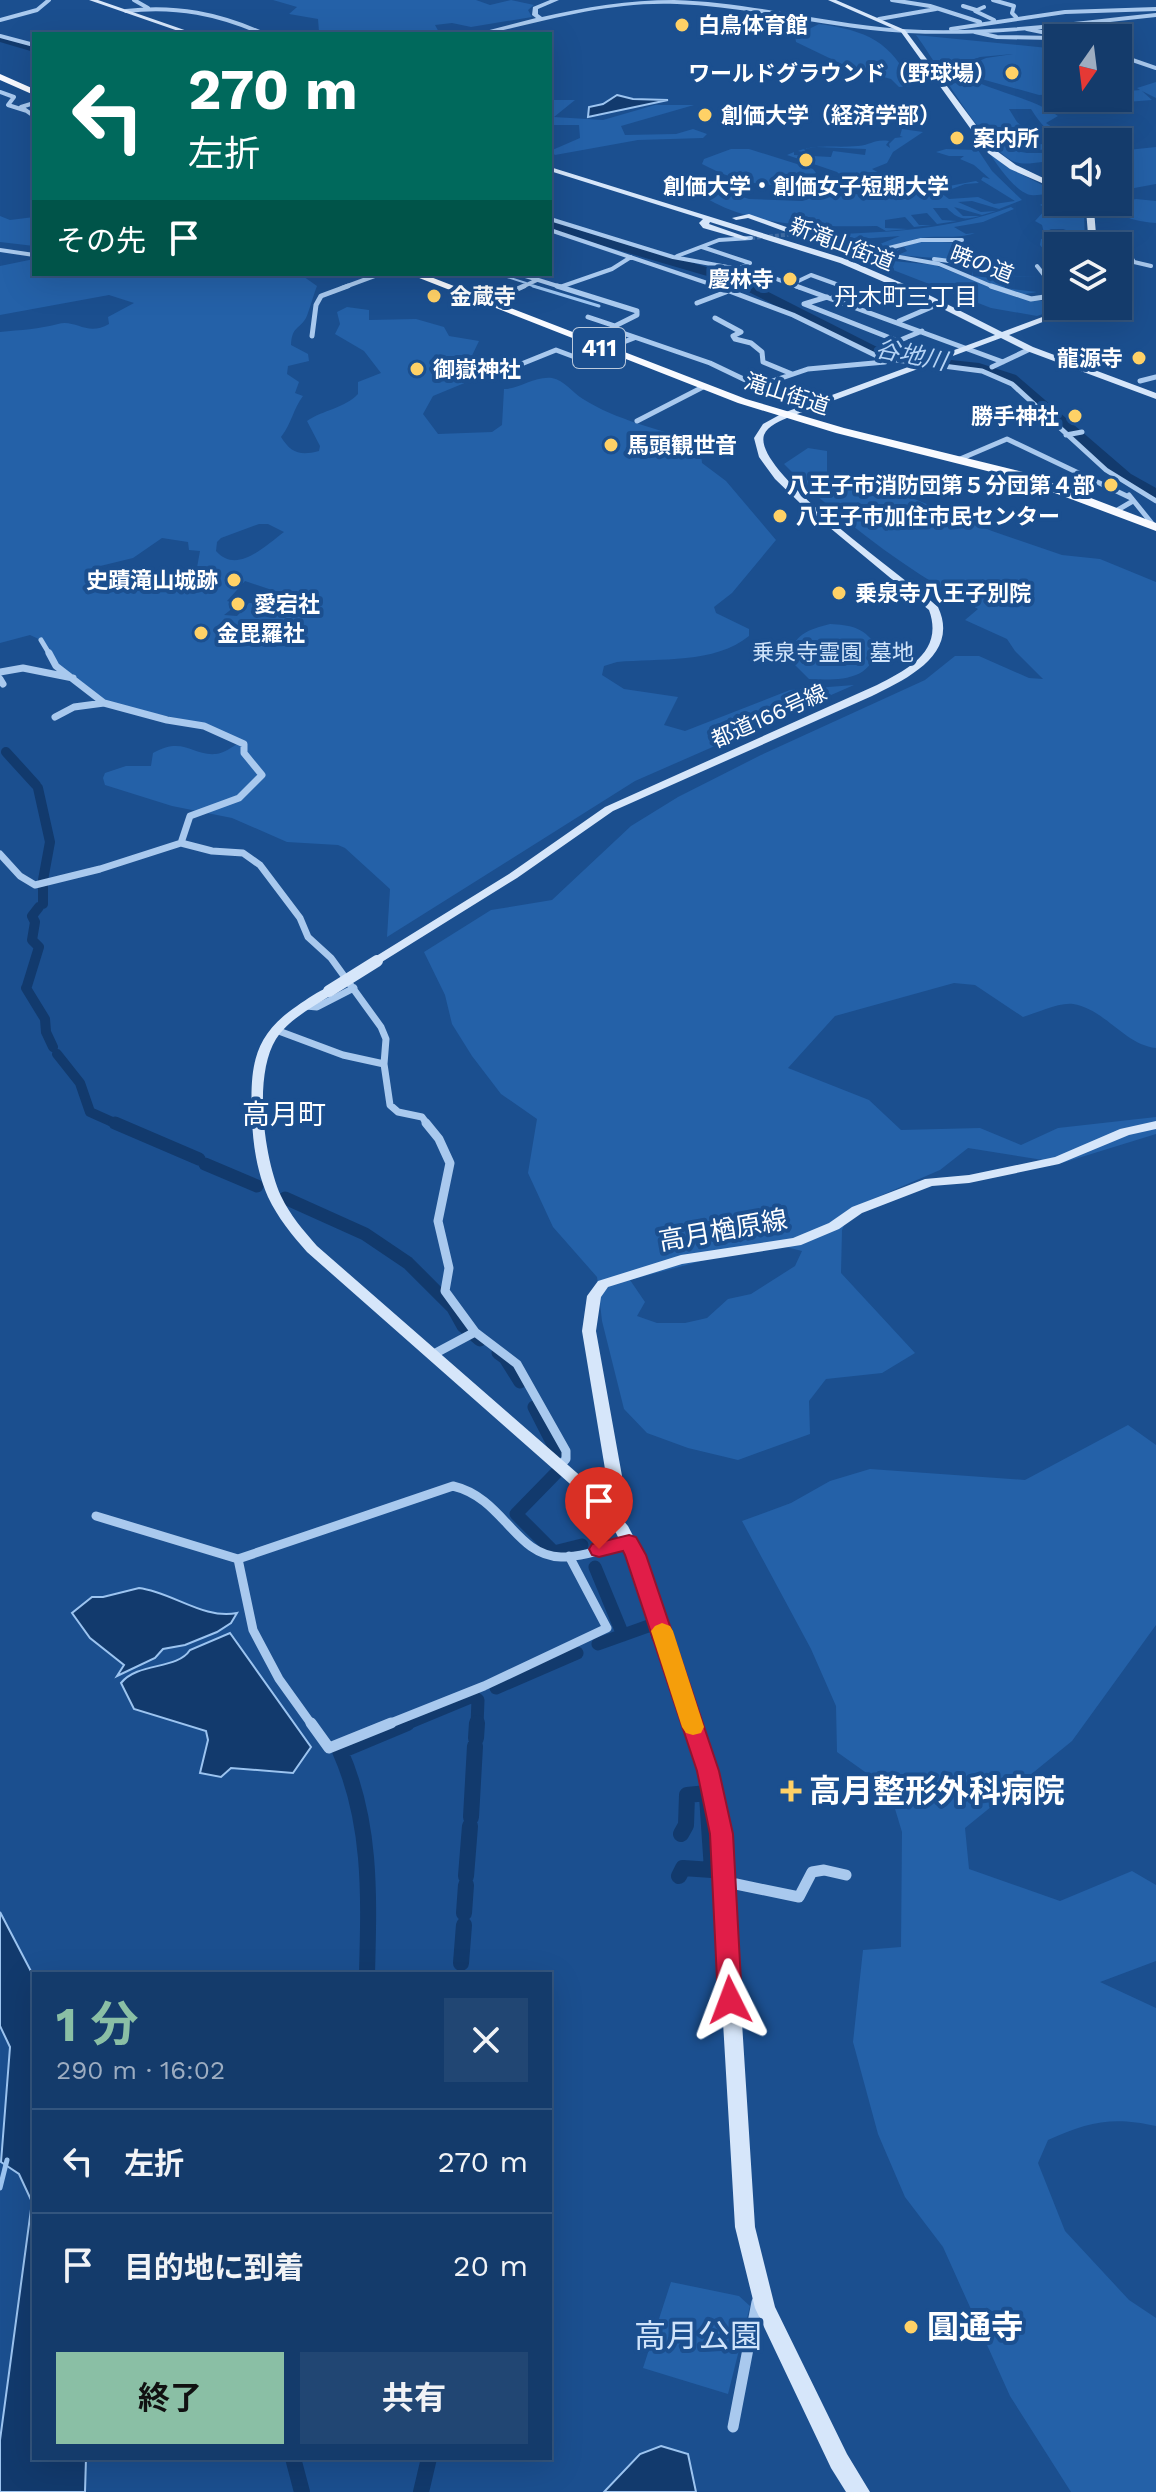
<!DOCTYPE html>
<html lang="ja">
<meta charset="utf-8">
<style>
body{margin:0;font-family:"Work Sans","Noto Sans JP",sans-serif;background:#214673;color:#f1f3f6;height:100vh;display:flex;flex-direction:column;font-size:30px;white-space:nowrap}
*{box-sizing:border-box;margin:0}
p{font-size:26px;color:#9dadc1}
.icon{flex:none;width:44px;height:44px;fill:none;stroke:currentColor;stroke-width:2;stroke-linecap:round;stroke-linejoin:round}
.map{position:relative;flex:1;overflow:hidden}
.sheet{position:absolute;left:32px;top:1972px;width:520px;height:488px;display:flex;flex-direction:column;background:#143b6b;border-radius:0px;box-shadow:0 8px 32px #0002,0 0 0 2px #33557e}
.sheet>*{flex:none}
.banner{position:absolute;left:32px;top:32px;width:520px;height:244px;border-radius:0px;box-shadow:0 8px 32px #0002,0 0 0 2px #33557e;background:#00695c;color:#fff;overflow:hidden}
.needle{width:52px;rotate:194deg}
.tools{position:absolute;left:1044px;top:24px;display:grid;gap:16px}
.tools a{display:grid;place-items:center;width:88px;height:88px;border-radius:0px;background:#143b6b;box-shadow:0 8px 32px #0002,0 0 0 2px #33557e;font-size:40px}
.pin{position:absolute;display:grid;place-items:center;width:68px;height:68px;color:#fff;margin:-82px -34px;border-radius:50% 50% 50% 0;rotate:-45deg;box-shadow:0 0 8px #0007}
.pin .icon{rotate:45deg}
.me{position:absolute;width:88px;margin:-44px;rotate:357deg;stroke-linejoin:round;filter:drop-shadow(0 0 6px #0008)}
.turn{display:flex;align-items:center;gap:28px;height:168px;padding:0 24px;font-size:36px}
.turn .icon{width:104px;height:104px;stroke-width:2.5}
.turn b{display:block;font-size:56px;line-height:68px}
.then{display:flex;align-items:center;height:76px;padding:0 24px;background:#0003;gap:16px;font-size:30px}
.round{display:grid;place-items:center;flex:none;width:84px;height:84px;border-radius:0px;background:#214673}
.headline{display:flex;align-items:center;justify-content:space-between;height:136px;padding:0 24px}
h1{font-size:48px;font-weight:700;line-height:60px;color:#8abfa5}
.action{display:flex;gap:16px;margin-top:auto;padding:16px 24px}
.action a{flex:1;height:92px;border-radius:0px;background:#8abfa5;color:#111;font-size:32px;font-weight:700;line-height:92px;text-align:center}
.action a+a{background:#214673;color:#f1f3f6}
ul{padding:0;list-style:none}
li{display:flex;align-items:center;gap:24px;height:104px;padding:0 24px;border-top:2px solid #33557e}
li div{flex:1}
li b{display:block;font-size:30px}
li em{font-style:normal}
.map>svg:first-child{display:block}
</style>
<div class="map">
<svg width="1156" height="2492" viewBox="0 0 1156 2492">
<rect width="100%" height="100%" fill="#1b4f8f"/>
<path fill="#2461a8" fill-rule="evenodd" d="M273 0H476L490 5 511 0 534 5 528 10 532 17 471 27 452 23 435 25 440 34H281L319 32 318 19 289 14 297 7Z
M819 24C868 31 890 41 913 86L899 87 891 79 850 68 796 42 795 36Z
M916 35 1058 49V94L1039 95 967 75 970 65 986 58 1013 54 980 57 965 63V76C995 93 1029 96 1058 116L1046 123 1062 134 1075 133 1083 142C1057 142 1044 130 1031 109H1009L1017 122 1037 139 1029 143C1043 147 1048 141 1058 144V150L1006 149 1027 153H1058V160C1045 161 1026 166 1015 162 986 151 937 63 916 35Z
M1156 82V98L1142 91 1152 100 1063 107 1051 96 1118 98V92L1140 90 1137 88Z
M550 100H575L554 117 603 120 655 105H694L621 126 625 135 676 134 693 129 707 134 703 138 638 140 555 155 550 151 580 138 579 125H550Z
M902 129 923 132 893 152 887 163 872 169 883 175 880 180 896 193 901 192 898 186 933 189 976 181 979 183 965 184 941 193 949 199 978 197 994 204 1015 201 981 180 983 177 990 179 974 165 960 159 964 156H949L936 152 946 149 978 150 992 171 1022 200 999 209 972 201 958 202 981 212 996 211 982 215 954 207 963 216H980C963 220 959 220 947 208H933L942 220 957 221 937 224 927 213 911 215 919 225H932L914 227 905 217 885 220V228L909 229 886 231 877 226C812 227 742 228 688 186L693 181 749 199 802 201 832 191 870 196 895 194 883 184 842 187 843 177 837 172 787 155 794 152V155L831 157 833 151 865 155 866 149 817 147 804 149 807 153 798 151C818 144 836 148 858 146 872 145 873 139 889 141L886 145 890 148 889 144 895 138 903 137 900 136Z
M1156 147V184L1118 191V151Z
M731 149H749L813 169 816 173C783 196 736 182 702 164L704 159Z
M989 152 1007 167 1058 193C1049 193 1039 196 1031 195 1017 194 996 164 989 152Z
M1136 199 1156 201V223C1140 222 1119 218 1110 204Z
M1044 203 1078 202 1084 210 1085 246H1058V285L1045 269 1051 259 1040 245 1041 239 1072 237 1075 233 1063 229H1051L1044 233 1042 225 1035 221 1047 208 1040 205Z
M1011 207 1014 209 983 222 954 227 966 234 975 233C955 240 936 234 916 239 900 243 887 251 870 248L900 236 860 239 867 245 865 246 842 237 811 238 798 235C871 233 942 233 1011 207Z
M0 216 10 220 34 217V246L0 242Z
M841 240 893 261 935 265 1016 297 1041 301 1058 300V306H1067L1037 316 991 308 821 242Z
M921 241 962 243 978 257 975 261 979 259 1002 265 992 267V275L1043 277 1004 276 1005 288 1037 292 1020 295 972 276V271L973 276 1001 279V276H980V269L974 267V261L972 267 963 265 962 261C936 257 913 257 889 254L901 248 895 253 898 255 907 251 904 247Z
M34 259V274H300L317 286C313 296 310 309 306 318 299 330 292 326 291 345L308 354 309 361 288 366 287 374 299 382 295 393 303 396C293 409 292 423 281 437 291 453 300 456 319 451L320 446 307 421C323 410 345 408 358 394V382L381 373 364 351 335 334 340 324 337 312 347 307 369 310V320L416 319 444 327 449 336 479 341 466 368 479 377 433 396 423 414 438 434 492 432 502 425 504 389C520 389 534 376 552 378 564 380 573 393 583 399 616 420 658 429 695 441L700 445 702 463 726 481 776 540 732 593 714 607 716 613 749 629V636C715 664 659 658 617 662L604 666 602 675 624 689 678 697 664 725 685 731 790 690 854 685 635 781 387 937 390 889 345 848 338 845 287 842 232 818 172 806 105 785 103 778 105 773 126 766H151L153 753C184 736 191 756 216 754 224 753 232 747 239 743L209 725 109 704 58 665 43 641 30 635 0 643V332C21 330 39 329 58 324 76 319 87 337 109 324L108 317 134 303 109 295 0 315V266ZM259 524H268L284 532C265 546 237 575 216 551L217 542 221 538ZM162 538 188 542 189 550 200 551 196 573 178 582 141 579 113 589 84 575 92 568 133 558ZM245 581 275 591 260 603H249L237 616 224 615 238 604 227 601Z
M808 448 827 451V474L883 486 992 531 1062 555 1100 559 1156 582V1048C1125 1045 1105 1009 1073 1004 1059 1002 1037 1013 1023 1017L975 985 954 983 835 1016 788 1068 869 1100 901 1130 980 1128 1021 1145 1058 1128 1156 1117V1134L1062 1163 968 1148 940 1170 852 1208 842 1230 841 1273 915 1353 882 1373 826 1379 809 1401 810 1434 738 1460 688 1448 647 1433 624 1409 602 1321 597 1277 553 1227 528 1173 537 1119 501 1094 472 1056 452 1024 445 995 424 952 491 910 552 900 631 826 678 797 761 755 925 680 955 656H979L1029 678 1043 679 1015 651 1007 639 965 620 978 609C907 570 841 522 784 464ZM782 1246 802 1251 795 1266 751 1294 728 1299 707 1318 685 1323H657L637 1316 645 1302 630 1280 720 1256Z
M830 624C850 625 863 627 875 644 876 682 836 680 809 679L791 661C789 636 809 629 830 624Z
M1128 1425 1156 1445V1625L1072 1741 965 1828 969 1869 1060 1901 1132 1871 1156 1885V1961L1100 1982 1156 2008V2126C1112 2116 1088 2122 1048 2140L1038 2163 1065 2231 1129 2300 1156 2318V2492H1071L1010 2396 943 2247 905 2197 878 2134 853 2042 863 1950 901 1947 902 1832 889 1789 837 1752 836 1706 811 1649 742 1521 791 1503 830 1481 870 1469 1025 1480Z
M671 2282 739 2296 750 2306 728 2394 643 2368Z"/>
<path fill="#123a6d" stroke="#9cc4f0" stroke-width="2" d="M617 95 633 99 668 100 588 117 589 107 603 104Z
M139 1588C172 1592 204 1620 237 1613L231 1623 217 1632 185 1645 163 1649 155 1658 117 1676 124 1665 90 1638 72 1613 92 1597H103Z
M230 1633 311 1747 293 1773 231 1768 221 1777 200 1773 208 1740 206 1731 134 1709 121 1683C138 1662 177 1670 190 1650Z
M0 1912 34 1977V2458H86L85 2492H0V2440L32 2202 19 2174 1 2162 10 2047 0 2026Z
M661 2446 688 2454 696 2492H604L640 2454Z"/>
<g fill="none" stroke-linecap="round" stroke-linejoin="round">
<path stroke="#9cc4f0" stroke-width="2" d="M498 274 526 283
M530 285 540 288"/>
<path stroke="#9cc4f0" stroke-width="3" d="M533 286 599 306"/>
<path stroke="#9cc4f0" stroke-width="5" d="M0 2188 7 2160"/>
<path stroke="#123a6d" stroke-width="10" d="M6 752 36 785
M38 788 50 842 43 880
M43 885V904
M27 986 39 947 32 940 35 922 32 916 39 907
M26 988 45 1019 46 1032 53 1047
M57 1054 80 1083 90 1112 119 1125"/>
<path stroke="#123a6d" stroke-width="13" d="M115 1123 199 1159
M205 1164 257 1186
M285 1198 365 1234 408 1263 453 1308 463 1326 480 1340
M498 1353 505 1358 520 1382
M534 1407 557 1452
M556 1473 516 1514 554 1552 582 1545
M595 1567 623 1635
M598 1644 654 1624 658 1637
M496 1688 577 1653
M403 1725 473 1696 478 1700 477 1725"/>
<path stroke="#123a6d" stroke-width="16" d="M476 1738 477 1723
M471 1817 475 1746
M681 1834 686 1825 687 1795 707 1793
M466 1876 470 1826
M679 1876 683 1868 712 1870 707 1796
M464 1913 466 1885
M461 1963 464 1925
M367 1974C369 1897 372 1823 340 1751L407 1723
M293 2458 302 2492
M421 2492 429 2458"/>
<path fill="#123a6d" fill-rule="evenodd" d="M0 36 34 46V52L0 42Z
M550 219 739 277 877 347 923 357 979 363 1016 375 1131 474 1156 488V498L1121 480 1006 381 977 371 923 365 868 353 731 283 570 236 550 227Z"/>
<path stroke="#3d69a0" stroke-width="4" stroke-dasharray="4 2" stroke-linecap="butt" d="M751 238 796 234"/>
<path stroke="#a9c9ee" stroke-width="4" d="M134 0 148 8
M892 0 930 6 980 22
M993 0 1014 6 1012 13 1016 17
M963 6 976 10
M984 7 975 11 994 20
M126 11C176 5 219 14 264 34
M879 19 936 9
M0 20 37 10 49 0
M951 29 1065 12 1156 9
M1027 29 1071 38
M975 32 997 37 1053 38 1051 33
M0 36 34 45
M1118 55 1156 68
M0 92 14 97 8 105 27 111
M34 103 21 107 34 116
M550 219 673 257 760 273 801 288
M550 230 722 288
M810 241 840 238 873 251
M702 247 750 263 740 268
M1118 249 1128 252 1134 262 1151 266
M0 250 34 255
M877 251 921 240H962
M877 253 939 264 996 288
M677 256 719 240 751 238
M934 259 957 262
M1037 266 1054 288
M519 274 564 288
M792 284 811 275 847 288
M560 287 612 269 631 257
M342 288 380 274
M520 288 537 280"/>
<path stroke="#a9c9ee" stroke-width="5" d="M557 286 637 311V315L615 326 614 330 710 363 806 409
M716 286 793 315 881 358 982 371 1012 384 1106 470 1156 501
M796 286 1003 362
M991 286 1031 299 1058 295
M1053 286 1058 293
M827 297 804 304 898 341 922 331
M832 298 847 288 842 286
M487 303 524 286
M697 303 726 292
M588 317 615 326
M715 318 741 332 733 336 735 339 751 343 762 352 763 362 792 374
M899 321 934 306
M312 336 316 305 321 296 348 286
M992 367 1030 349
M489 377 556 350 580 359 634 338
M1140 381 1156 377
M761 385 808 369 885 362
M637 421 703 387
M1066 435 1082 432
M960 459 1007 439 1131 498
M1129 495 1154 526
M1116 511 1133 501
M41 640 50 655"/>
<path stroke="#a9c9ee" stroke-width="7" d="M49 653 56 666 104 703 167 720 204 726 244 744V753L262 775 239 798 190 816 181 843
M0 672 23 668 73 678
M0 679 3 684
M55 717 74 707 104 703
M0 854 20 876 35 885 100 869 181 843 212 851 243 853 260 865 300 918 308 937 331 958 381 1027 386 1039 384 1064 390 1105 398 1112 422 1117 428 1125
M306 1006 317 1007 354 988
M276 1030 343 1055 384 1064"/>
<path stroke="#a9c9ee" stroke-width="9" d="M426 1123 439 1139 450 1163 438 1221 449 1268 445 1291 475 1332 517 1364 566 1451V1459L559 1467
M432 1355 475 1332
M96 1516 238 1559 453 1486C504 1498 515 1556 561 1557 584 1557 607 1548 629 1542
M238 1559 253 1630 279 1679 312 1725
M386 1725 484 1686 607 1628 569 1556"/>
<path stroke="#a9c9ee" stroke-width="11" d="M311 1723 329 1748 391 1723
M725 1887 736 1884 799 1897 812 1872 824 1870 846 1875
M733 2427 757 2302"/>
<path fill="#a9c9ee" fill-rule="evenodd" d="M550 0H559L538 9V14L542 17C585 7 629 0 674 0 751 2 826 24 902 29 987 34 1072 22 1156 13V17C1074 26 990 37 907 33 830 29 754 7 677 4 612 1 548 20 486 34H474L536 18 532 15 533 7Z"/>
<path fill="#d6e6fa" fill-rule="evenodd" d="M89 0H98L196 34H187Z
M828 0H836L905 30 994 149 1016 165 1058 185V190L1010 169 988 153 901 32Z
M550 167 846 259 927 294 1002 332 1072 306H1084L1009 335 1033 347 1156 393V399L1027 351 1001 338 789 417C781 421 768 425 764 435 752 472 908 579 938 607 960 654 907 679 872 696L613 811 517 878 377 965 371 961 373 958 509 874 605 807 877 685C908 669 944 651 929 610L800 503 775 479 759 457 754 438 763 424 783 413 995 335 921 298 840 263 710 222 709 224 749 238 745 240 703 228 699 223 703 219 550 171Z
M1080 202H1088L1094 210 1097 246H1089L1086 210Z
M749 214 792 229 793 231 789 233 748 218 736 220 732 218Z
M329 987 333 988 335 991 333 994C313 1007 289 1019 276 1039 253 1076 264 1158 281 1196 290 1215 303 1230 317 1246L592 1486 606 1475 582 1331 587 1296 598 1281 681 1255 793 1238 829 1223 852 1207 925 1179 969 1175 1055 1157 1120 1129 1156 1121V1129L1129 1135 1059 1164 969 1183 932 1186 862 1213 839 1229 801 1245 682 1264 608 1287 601 1297 596 1331 622 1476 613 1488 601 1495 628 1526 649 1567 726 1804 730 1834 755 2227 775 2307 847 2454 870 2492H846L831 2468 755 2308 735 2227 712 1834 708 1804 633 1567 616 1533 586 1498 307 1252C292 1235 278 1218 268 1197 257 1172 253 1145 252 1119 250 1068 252 1036 297 1006 307 999 318 991 329 987Z"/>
<path fill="#f8faff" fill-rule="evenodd" d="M0 74 34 89V95L0 80Z
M409 274H423L746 399 844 428 1023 472 1156 523V531L1015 478 836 433 738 403Z"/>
<path stroke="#d6e6fa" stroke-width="12" d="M329 991 377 961"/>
</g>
<path fill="#e11d48" stroke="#92132f" stroke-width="2" d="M629 1535 636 1537 646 1555 719 1771 733 1834 742 2000 739 2007 730 2010 722 2007 718 2000 710 1834 697 1771 625 1555 623 1551 599 1557 592 1555 589 1549 592 1544Z"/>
<path fill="#f59e0b" d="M662 1623 670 1626 673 1631 704 1727 701 1733 693 1735 686 1733 682 1727 651 1631 655 1626Z"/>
<g fill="#ffd166" stroke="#1b4f8f" stroke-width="3">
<circle cx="682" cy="25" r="8"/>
<circle cx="1012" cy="73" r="8"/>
<circle cx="705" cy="115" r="8"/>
<circle cx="957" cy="138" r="8"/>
<circle cx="806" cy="160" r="8"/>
<circle cx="790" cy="279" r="8"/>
<circle cx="434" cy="296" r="8"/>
<circle cx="1139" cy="358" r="8"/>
<circle cx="417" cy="369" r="8"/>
<circle cx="1075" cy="416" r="8"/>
<circle cx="611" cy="445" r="8"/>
<circle cx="1111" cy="485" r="8"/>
<circle cx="780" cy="516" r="8"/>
<circle cx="234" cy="580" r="8"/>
<circle cx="839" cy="593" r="8"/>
<circle cx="238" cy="604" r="8"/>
<circle cx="201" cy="633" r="8"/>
<path d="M787 1779h8v8h8v8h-8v8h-8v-8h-8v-8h8z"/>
<circle cx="911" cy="2327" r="8"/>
</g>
<g text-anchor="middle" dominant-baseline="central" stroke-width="8" stroke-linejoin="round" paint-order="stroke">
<g font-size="22" font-weight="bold" fill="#fff" stroke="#1b4f8f" text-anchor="start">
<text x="698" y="25">白鳥体育館</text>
<text x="996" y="73" text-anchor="end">ワールドグラウンド（野球場）</text>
<text x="721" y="115">創価大学（経済学部）</text>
<text x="973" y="138">案内所</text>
<text x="806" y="186" text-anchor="middle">創価大学・創価女子短期大学</text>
<text x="774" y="279" text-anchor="end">慶林寺</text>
<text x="450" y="296">金蔵寺</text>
<text x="1123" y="358" text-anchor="end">龍源寺</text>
<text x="433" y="369">御嶽神社</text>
<text x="1059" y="416" text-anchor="end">勝手神社</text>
<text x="627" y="445">馬頭観世音</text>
<text x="1095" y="485" text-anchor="end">八王子市消防団第５分団第４部</text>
<text x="796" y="516">八王子市加住市民センター</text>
<text x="218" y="580" text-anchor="end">史蹟滝山城跡</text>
<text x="855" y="593">乗泉寺八王子別院</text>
<text x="254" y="604">愛宕社</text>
<text x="217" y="633">金毘羅社</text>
</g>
<g font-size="22" fill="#fff" stroke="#1b4f8f">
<text transform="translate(842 244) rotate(21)">新滝山街道</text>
<text transform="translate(982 264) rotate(21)">暁の道</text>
<text transform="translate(787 394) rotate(18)">滝山街道</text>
<text transform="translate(769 716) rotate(-24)">都道166号線</text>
</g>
<g font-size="22" fill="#cfe3fa" stroke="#1b4f8f">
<text x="833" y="652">乗泉寺霊園 墓地</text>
</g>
<g font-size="24" fill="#fff" stroke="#1b4f8f">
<text x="906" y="297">丹木町三丁目</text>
</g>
<rect fill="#1b4f8f" stroke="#bbcadd" stroke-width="2" x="573" y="328" width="52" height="40" rx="6"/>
<g font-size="24" font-weight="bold" fill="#fff">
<text x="599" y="348">411</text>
</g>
<g font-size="24" font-style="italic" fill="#b5d3f5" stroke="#1b4f8f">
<text transform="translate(911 355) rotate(11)">谷地川</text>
</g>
<g font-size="26" fill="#fff" stroke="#1b4f8f">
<text transform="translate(723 1230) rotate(-10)">高月楢原線</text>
</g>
<g font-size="28" fill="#fff" stroke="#1b4f8f">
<text x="284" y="1114">高月町</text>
</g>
<g font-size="32" font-weight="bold" fill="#fff" stroke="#1b4f8f" text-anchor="start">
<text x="809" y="1791">高月整形外科病院</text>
<text x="927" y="2327">圓通寺</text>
</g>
<g font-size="32" fill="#cfe3fa" stroke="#1b4f8f">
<text x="698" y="2336">高月公園</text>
</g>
</g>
</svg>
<div class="tools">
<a><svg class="needle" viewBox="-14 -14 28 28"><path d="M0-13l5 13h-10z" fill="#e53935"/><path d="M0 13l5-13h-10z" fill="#9dadc1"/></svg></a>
<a><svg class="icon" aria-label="sound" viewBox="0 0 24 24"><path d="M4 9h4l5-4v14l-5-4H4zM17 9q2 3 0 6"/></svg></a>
<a><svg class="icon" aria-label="layers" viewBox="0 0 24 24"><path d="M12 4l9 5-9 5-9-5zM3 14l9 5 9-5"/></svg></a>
</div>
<div class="pin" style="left:599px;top:1549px;background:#d93025"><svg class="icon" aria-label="arrive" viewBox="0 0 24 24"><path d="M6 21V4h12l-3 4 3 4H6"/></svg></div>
<svg class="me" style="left:730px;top:2000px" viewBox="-20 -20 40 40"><path d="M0-17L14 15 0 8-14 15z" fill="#e11d48" stroke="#fff" stroke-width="4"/></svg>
<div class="banner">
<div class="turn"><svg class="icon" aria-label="left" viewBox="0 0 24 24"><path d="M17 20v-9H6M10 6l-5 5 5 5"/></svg><div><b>270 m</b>左折</div></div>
<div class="then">その先<svg class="icon" aria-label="arrive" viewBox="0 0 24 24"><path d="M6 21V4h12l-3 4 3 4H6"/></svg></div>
</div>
<section class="sheet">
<div class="headline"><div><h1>1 分</h1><p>290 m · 16:02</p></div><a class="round"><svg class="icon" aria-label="close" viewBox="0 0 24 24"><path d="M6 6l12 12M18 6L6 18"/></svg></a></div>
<ul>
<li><svg class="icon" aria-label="left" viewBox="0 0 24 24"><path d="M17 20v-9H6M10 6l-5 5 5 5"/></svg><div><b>左折</b></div><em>270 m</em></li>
<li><svg class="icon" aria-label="arrive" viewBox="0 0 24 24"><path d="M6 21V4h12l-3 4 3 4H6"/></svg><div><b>目的地に到着</b></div><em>20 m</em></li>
</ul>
<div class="action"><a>終了</a><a>共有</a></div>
</section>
</div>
